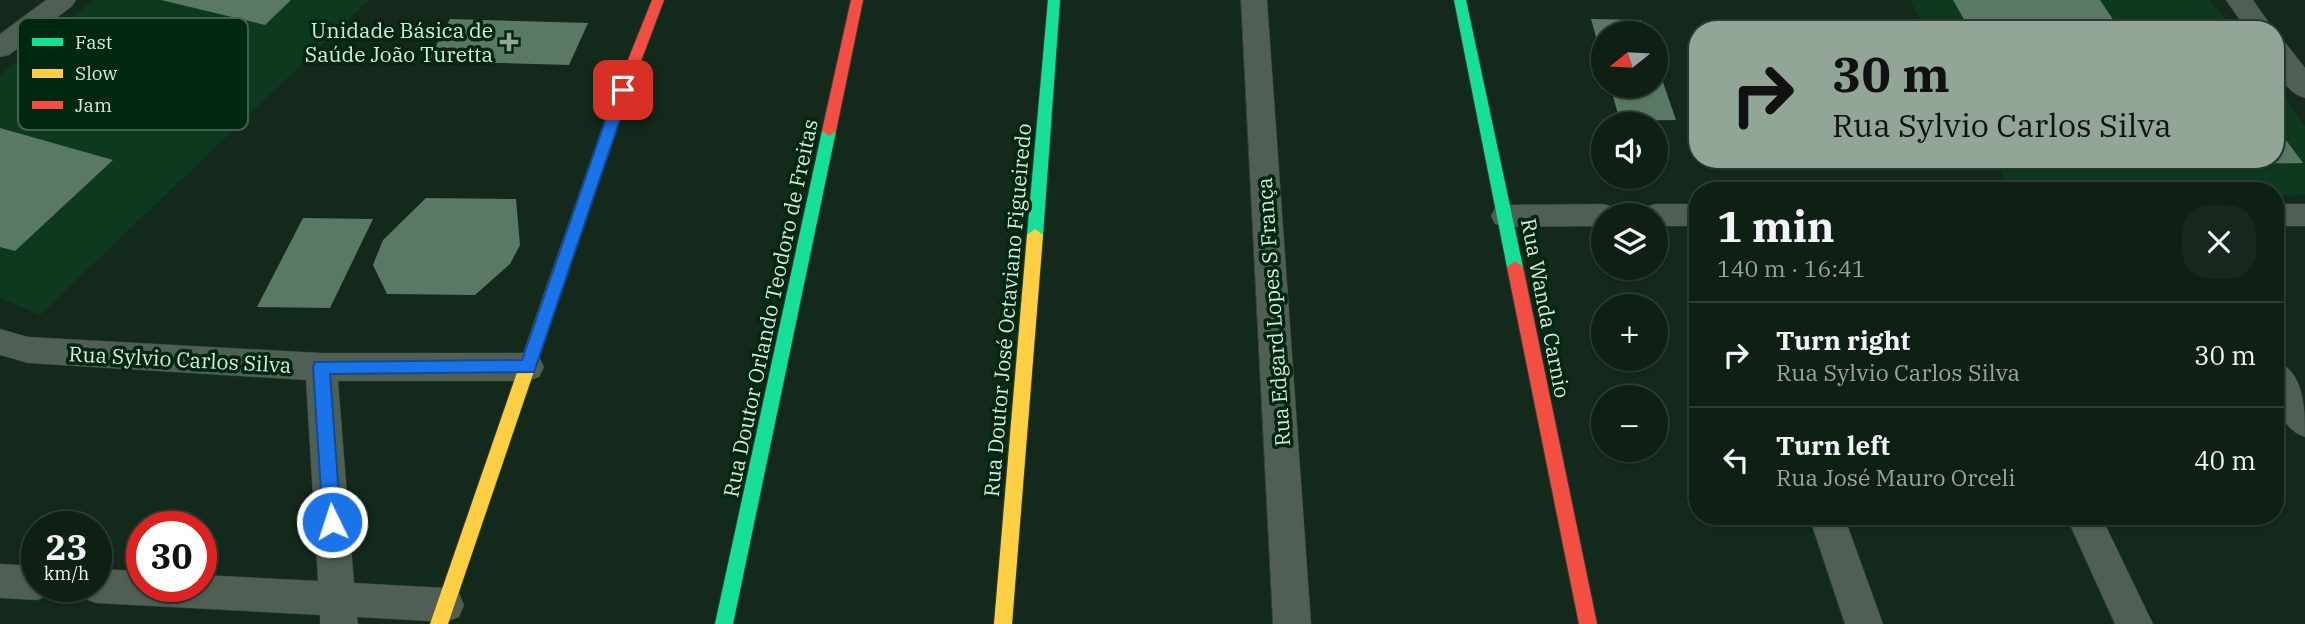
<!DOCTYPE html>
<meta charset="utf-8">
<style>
body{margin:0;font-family:"IBM Plex Serif",serif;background:#17271d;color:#f1f3f6;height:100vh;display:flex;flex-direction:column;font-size:26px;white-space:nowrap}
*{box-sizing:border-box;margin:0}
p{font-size:23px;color:#9ba2a0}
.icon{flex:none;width:38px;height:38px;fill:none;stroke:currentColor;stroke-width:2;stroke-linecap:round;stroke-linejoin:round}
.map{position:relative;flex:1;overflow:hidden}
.sheet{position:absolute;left:1689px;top:182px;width:595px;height:343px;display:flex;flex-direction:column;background:#0e1f14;border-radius:28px;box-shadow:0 2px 5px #0004,0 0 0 2px #2e3d34}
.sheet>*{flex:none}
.guide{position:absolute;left:1689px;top:21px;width:595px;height:147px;border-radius:28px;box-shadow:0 2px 5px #0004,0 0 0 2px #2e3d34;background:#91a697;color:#111;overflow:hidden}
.needle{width:46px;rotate:252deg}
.controls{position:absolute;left:1591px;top:21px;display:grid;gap:14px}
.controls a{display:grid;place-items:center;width:77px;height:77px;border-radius:50%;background:#0e1f14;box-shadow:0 2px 5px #0004,0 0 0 2px #2e3d34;font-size:35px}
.speed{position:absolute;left:21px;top:511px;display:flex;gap:14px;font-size:35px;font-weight:700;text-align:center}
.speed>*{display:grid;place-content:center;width:91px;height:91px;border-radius:50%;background:#0e1f14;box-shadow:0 2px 5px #0004,0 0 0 2px #2e3d34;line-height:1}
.speed small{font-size:18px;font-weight:400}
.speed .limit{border:10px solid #d22;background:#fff;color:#111}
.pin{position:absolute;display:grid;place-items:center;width:60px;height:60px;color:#fff;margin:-30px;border-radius:14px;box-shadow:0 4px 10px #0006}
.me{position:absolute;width:77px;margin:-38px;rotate:356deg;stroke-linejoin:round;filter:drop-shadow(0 0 5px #0008)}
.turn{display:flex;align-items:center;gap:24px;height:147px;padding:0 28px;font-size:32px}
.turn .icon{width:91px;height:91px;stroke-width:2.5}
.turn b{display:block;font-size:49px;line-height:60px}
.round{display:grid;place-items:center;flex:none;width:74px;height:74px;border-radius:28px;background:#17271d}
.headline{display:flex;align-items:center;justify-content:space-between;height:119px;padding:0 28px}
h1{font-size:42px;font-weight:800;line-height:52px}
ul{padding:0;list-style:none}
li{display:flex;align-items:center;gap:21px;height:105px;padding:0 28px;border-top:2px solid #2e3d34}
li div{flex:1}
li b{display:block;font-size:26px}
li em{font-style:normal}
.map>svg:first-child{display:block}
</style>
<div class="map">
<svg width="2305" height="624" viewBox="0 0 2305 624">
<rect width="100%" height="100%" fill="#13291b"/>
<path fill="#0d3a1e" d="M94 0H369L40 315 0 298V75Z
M1910 0H2209L2235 30H1926Z
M2275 85 2305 126V195L2275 196V191H2012L1995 159H2275Z"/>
<path fill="#5a7965" d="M161 0H291L265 25Z
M1953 0H2100L2120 30H1970Z
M450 19 588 23 569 65 428 61Z
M1591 19 1641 20 1646 33H1603L1602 58Z
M82 28 196 55 133 114 17 85Z
M1656 62 1676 120 1620 121 1610 86H1656Z
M2275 125 2303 163 2016 166 2012 159H2275Z
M0 128 113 160 15 251 0 247Z
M426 198 516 199 520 245 510 264 475 295 387 294 373 265 383 240Z
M303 218 373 219 330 308 257 307Z"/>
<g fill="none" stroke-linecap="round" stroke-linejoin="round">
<g stroke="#314036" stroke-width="1">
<path id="street" d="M46 0H76L72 6 9 55 0 57V34Z
M1241 0H1267L1311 624H1273Z
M2226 0H2253L2274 30H2247Z
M2275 39 2284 41 2305 68V98C2278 90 2275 62 2275 39Z
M1603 204 1614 207 1618 215H1603V226L1506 227 1495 224 1491 216 1495 208 1506 205Z
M1656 204H1698V226H1656V215H1641L1645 207Z
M2275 204H2305V226H2275Z
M0 329 28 337 321 353H528L539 357 544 367 539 377 528 381H338L354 583 446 588 459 593 464 605 459 617 446 622 357 617 358 624H320V615L96 603 83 598 78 586H96V569L142 571V586H201V575L318 581 306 380 28 363 0 355Z
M2275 360C2305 372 2305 409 2305 437 2273 426 2275 389 2275 360Z
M1809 516H1844L1883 624H1845Z
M2066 516H2101L2153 624H2115Z
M0 564 37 566V586H54L50 595 37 600 0 598Z"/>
</g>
<g stroke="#314036" stroke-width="2">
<path id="fast" d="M1048 0H1060L1043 235 1035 241 1027 235Z
M1454 0H1466L1523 267 1515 273 1507 267Z
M829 126 836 131 733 624H715L822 131Z"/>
</g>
<g stroke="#314036" stroke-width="2">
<path id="slow" d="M1035 229 1043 235 1012 624H994L1027 235Z
M556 277 561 279 564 283 448 624H430L548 283 551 279Z"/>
</g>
<g stroke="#314036" stroke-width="2">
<path id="jam" d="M652 0H664L630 90 564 283 561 287H551L548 283 616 90Z
M851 0H863L836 131 829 136 822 131Z
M1515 261 1523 267 1597 624H1579L1507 267Z"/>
</g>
<use href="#street" fill="#4f5f53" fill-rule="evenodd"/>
<use href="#fast" fill="#16e098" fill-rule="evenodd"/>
<use href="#slow" fill="#ffcf43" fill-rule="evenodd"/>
<use href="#jam" fill="#f24e42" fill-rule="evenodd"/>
</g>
<path fill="#1a73e8" stroke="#114b97" stroke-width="2" d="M623 85 630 90 534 372 330 374 341 522 338 528 332 530 325 528 323 522 313 367 315 362 522 360 616 90Z"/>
<path fill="#91a697" stroke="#002810" stroke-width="2.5" d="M505.5 31.5h7v7h7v7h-7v7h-7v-7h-7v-7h7z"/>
<g text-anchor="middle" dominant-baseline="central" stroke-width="7" stroke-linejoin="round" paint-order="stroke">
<g font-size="21" fill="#d5eada" stroke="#002810" text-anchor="end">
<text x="493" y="30">Unidade Básica de<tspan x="493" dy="24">Saúde João Turetta</tspan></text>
</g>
<g font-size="21" fill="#d5eada" stroke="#002810">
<text transform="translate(770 308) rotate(-78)">Rua Doutor Orlando Teodoro de Freitas</text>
<text transform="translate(1546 308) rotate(79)">Rua Wanda Carnio</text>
<text transform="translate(1007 310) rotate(-85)">Rua Doutor José Octaviano Figueiredo</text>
<text transform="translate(1273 312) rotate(-94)">Rua Edgard Lopes S França</text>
<text transform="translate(180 359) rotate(3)">Rua Sylvio Carlos Silva</text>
</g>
</g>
<rect x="18" y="18" width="230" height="112" rx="10" fill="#002810" stroke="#40624d" stroke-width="2"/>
<rect x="32" y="38" width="31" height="8" fill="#16e098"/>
<rect x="32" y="69" width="31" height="9" fill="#ffcf43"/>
<rect x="32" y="101" width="31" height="8" fill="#f24e42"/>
<g font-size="19" fill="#d5eada">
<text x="75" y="49">Fast</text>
<text x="75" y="80">Slow</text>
<text x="75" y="112">Jam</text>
</g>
</svg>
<div class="controls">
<a><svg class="needle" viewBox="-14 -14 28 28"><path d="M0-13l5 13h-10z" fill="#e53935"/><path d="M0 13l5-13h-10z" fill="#9ba2a0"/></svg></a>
<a><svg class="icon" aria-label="sound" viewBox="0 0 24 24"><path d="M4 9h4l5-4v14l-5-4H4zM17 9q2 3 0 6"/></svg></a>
<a><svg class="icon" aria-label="layers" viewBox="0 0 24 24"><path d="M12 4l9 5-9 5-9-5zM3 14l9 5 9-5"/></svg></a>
<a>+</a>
<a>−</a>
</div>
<div class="speed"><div>23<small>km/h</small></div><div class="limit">30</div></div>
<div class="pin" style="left:623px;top:90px;background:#d93025"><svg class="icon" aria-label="arrive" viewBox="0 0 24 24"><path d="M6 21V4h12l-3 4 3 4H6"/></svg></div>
<svg class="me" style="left:332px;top:522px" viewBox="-20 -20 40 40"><circle r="17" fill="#1a73e8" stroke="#fff" stroke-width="3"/><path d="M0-11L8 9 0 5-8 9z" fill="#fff"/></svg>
<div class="guide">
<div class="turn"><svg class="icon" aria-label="right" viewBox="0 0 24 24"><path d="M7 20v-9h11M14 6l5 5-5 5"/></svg><div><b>30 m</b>Rua Sylvio Carlos Silva</div></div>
</div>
<section class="sheet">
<div class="headline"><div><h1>1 min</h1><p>140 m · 16:41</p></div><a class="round"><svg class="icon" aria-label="close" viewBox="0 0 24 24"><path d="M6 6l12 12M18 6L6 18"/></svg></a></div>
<ul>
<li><svg class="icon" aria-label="right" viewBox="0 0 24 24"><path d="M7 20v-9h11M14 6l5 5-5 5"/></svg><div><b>Turn right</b><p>Rua Sylvio Carlos Silva</p></div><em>30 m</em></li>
<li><svg class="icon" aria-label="left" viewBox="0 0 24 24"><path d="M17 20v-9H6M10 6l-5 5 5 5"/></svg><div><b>Turn left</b><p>Rua José Mauro Orceli</p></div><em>40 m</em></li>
</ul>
</section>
</div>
